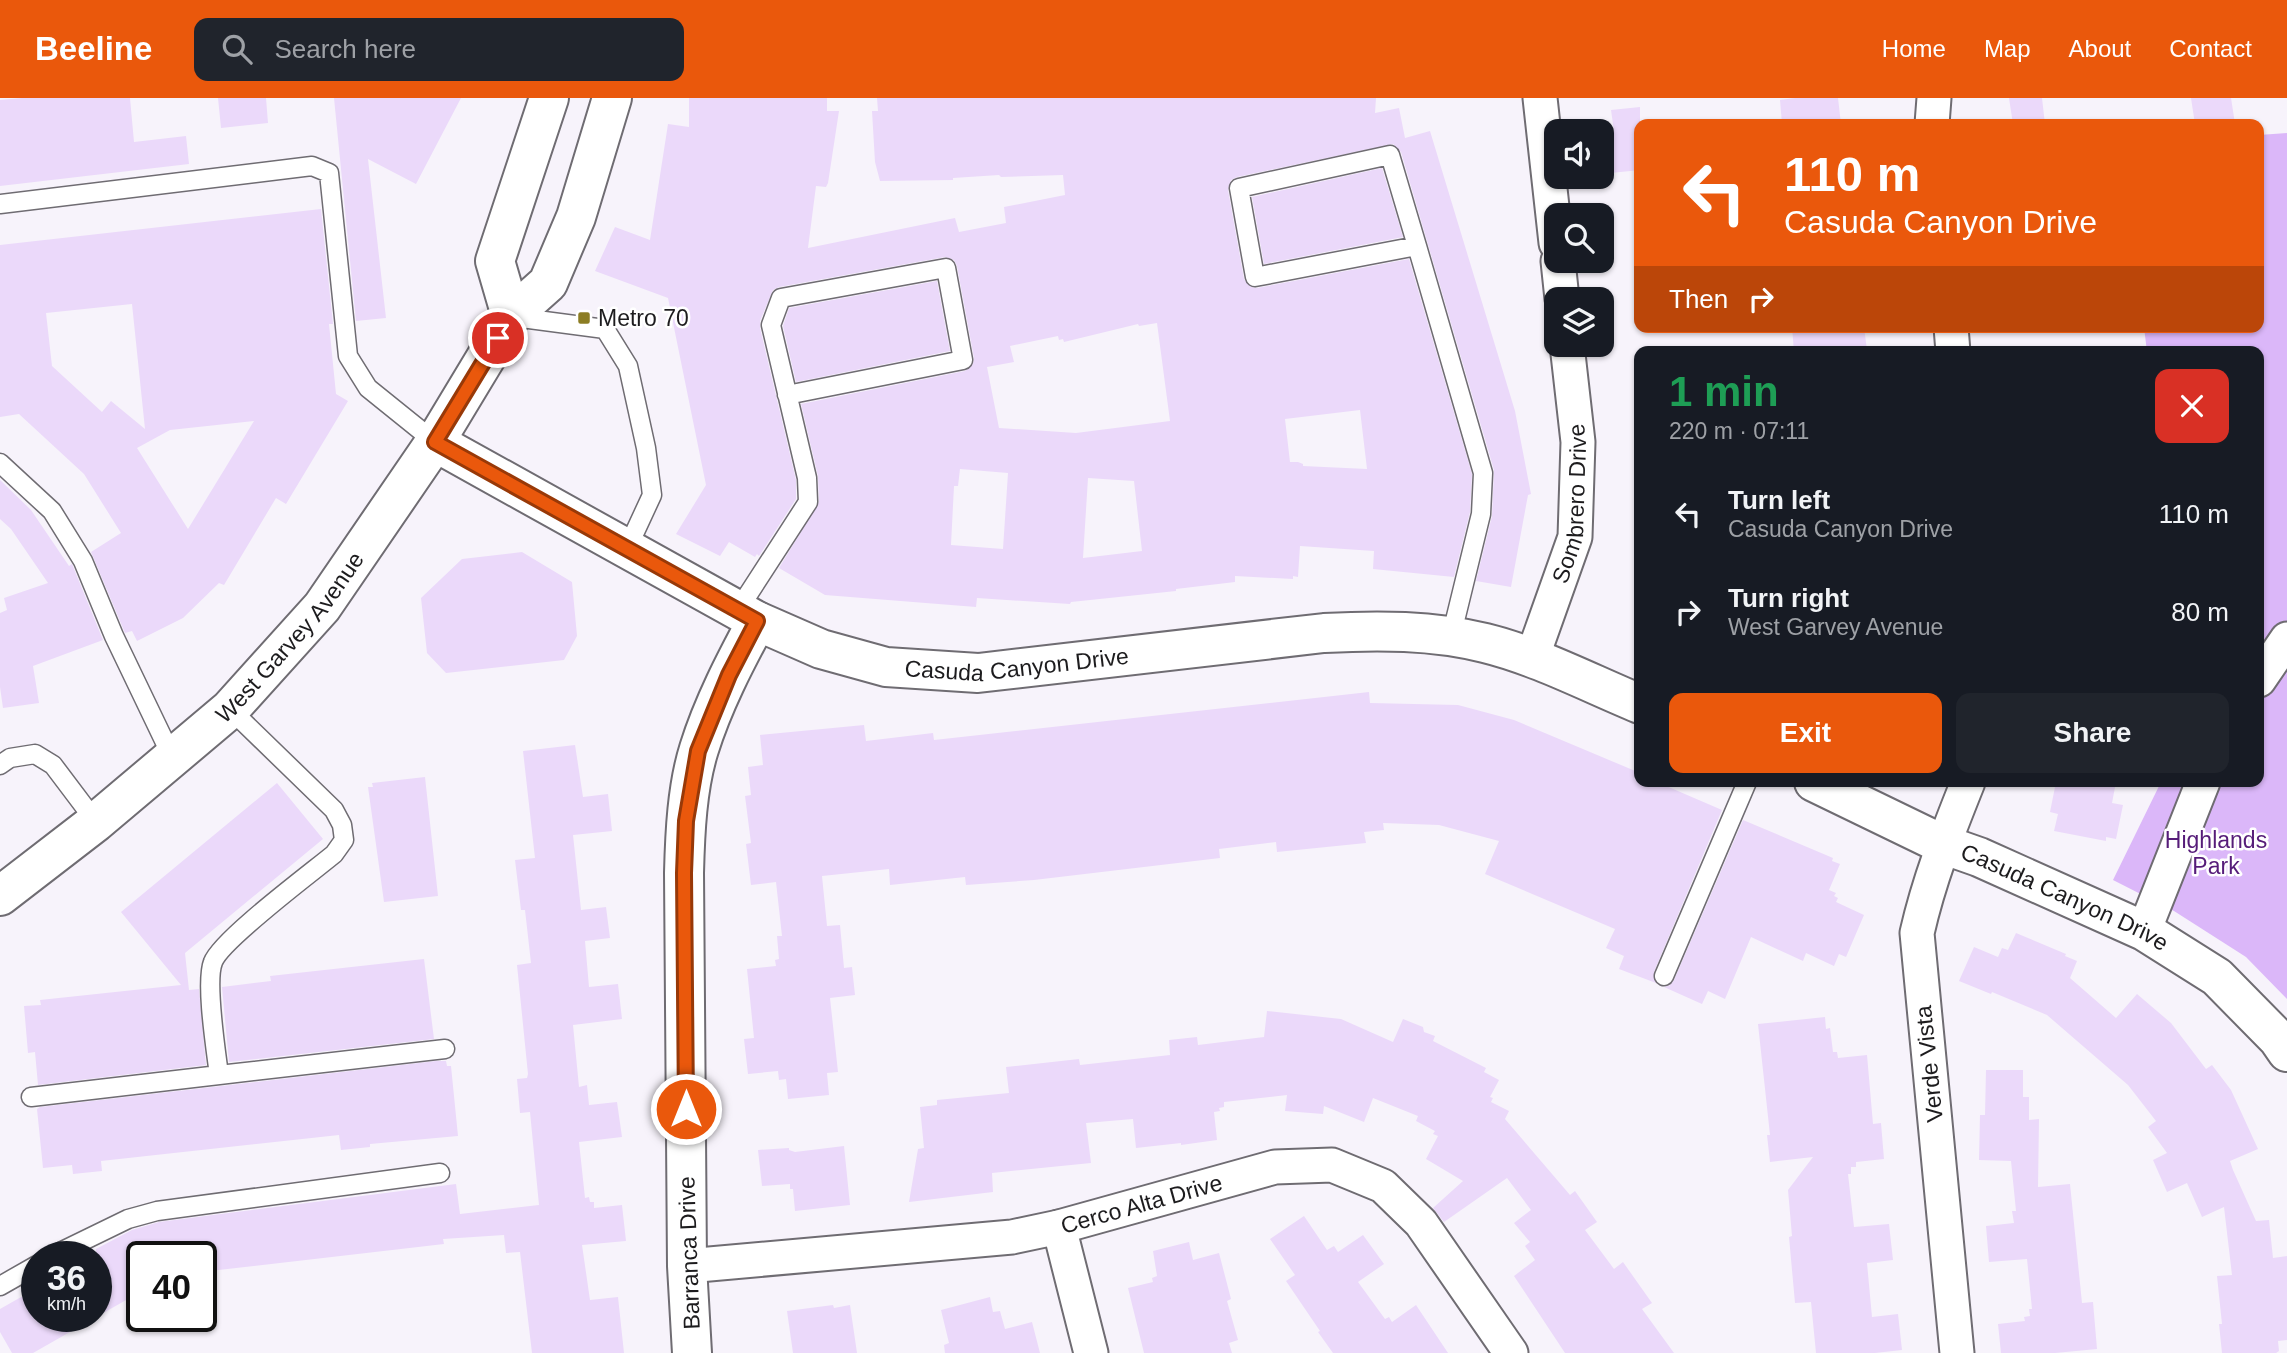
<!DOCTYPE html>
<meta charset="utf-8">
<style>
body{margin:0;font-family:Arial,sans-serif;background:#20242c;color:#f1f3f6;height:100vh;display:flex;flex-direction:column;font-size:26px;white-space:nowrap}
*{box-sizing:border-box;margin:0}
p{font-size:23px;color:#9ea1a6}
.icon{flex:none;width:38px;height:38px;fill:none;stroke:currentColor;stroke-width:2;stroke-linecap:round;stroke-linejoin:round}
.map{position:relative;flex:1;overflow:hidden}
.drawer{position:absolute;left:1634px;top:248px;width:630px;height:441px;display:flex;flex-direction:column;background:#171b24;border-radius:14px;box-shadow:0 2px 5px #0004}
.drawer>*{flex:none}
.guide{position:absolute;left:1634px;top:21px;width:630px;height:214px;border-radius:14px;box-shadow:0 2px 5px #0004;background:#ea580c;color:#fff;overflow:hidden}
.buttons{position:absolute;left:1544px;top:21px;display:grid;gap:14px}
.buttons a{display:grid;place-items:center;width:70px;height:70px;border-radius:14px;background:#171b24;box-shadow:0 2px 5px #0004;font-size:35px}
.speed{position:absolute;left:21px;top:1143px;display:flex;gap:14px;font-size:35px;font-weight:700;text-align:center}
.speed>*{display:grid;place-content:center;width:91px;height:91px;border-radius:50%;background:#171b24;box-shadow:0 2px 5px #0004;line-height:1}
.speed small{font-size:18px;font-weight:400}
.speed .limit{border:4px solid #111;border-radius:10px;background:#fff;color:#111}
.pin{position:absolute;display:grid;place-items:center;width:60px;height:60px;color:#fff;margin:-30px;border:4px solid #fff;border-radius:50%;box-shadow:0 2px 7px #0007}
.me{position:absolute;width:77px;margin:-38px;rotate:0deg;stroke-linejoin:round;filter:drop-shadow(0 0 5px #0008)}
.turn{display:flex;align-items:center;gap:24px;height:147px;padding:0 35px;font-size:32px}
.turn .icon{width:91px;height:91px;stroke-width:2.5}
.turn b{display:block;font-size:49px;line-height:60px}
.then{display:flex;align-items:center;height:66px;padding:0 35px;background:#0003;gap:14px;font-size:26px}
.round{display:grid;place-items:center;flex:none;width:74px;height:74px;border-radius:14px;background:#20242c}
.overview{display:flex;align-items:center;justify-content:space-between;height:119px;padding:0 35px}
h1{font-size:42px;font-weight:800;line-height:52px;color:#1e9e55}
.action{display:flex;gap:14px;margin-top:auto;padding:14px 35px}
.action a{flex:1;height:80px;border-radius:14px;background:#ea580c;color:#fff;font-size:28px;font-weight:800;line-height:80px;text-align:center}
.action a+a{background:#20242c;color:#f1f3f6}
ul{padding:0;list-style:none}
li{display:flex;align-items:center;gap:21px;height:98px;padding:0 35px}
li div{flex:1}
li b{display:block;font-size:26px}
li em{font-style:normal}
header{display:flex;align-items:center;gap:42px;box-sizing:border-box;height:98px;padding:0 35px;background:#ea580c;color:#fff}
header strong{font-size:33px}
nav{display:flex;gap:38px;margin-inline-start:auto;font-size:24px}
.search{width:490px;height:63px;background:#20242c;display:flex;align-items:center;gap:18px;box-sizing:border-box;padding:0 24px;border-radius:14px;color:#9ea1a6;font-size:26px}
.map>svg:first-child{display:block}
</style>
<header>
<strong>Beeline</strong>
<div class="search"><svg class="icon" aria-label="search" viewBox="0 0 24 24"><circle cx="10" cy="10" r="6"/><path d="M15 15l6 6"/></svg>Search here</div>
<nav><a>Home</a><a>Map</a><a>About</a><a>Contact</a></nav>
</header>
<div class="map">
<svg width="2287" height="1255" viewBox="0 0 2287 1255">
<rect width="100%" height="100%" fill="#f7f3fb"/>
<path fill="#dbb7f9" d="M2287 35V901L2246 859 2174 813 2113 782 2161 684H2259V254H2147L2144 229H2259V37Z"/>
<path fill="#ebd9fa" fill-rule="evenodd" d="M22 0H130L134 44 186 38 189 66 0 88V2Z
M218 0H266L268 25 221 30Z
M334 0H461L416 86 368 61 386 220 356 223Z
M689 0H827V13H839L828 85 826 89 816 88 808 150 955 120 959 134 1006 125 1004 109 1065 97 1063 77 1001 79 999 77 953 80V82L880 83 875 64 872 13H878L877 0H1376L1375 15 1399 10 1405 40 1430 33 1515 313 1531 396 1528 397 1511 489 1476 483 1492 418 1494 372 1401 54 1393 46 1237 79 1231 82 1228 92 1244 181 1251 189 1257 190 1409 161 1472 376 1470 414 1454 479 1373 471 1374 453 1300 448 1298 479 1293 478V481L1235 478V484L1176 491V493L1071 504 1070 506 977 500 976 509 825 497 779 470 819 404 818 378 801 306 965 273 973 266 974 260 957 168 954 162 945 159 779 189 773 192 760 223V230L796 382V401L759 458 757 456 755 459 729 444 720 458 676 436 706 387 668 200 595 173 615 129 650 142 668 26 689 29ZM1157 225 1170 323 1076 335 999 330 987 269 1014 264 1010 248 1058 238 1059 242 1063 241 1064 244 1138 226 1139 228ZM1360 312 1367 371 1303 368V366L1298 364H1290L1285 321ZM960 371 1008 375 1003 451 951 447 954 388H958ZM1088 380 1134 383 1142 453 1083 460Z
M1795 0H1838L1841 26H1782L1780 2Z
M2009 0H2042L2045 26H2013Z
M2191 0H2231L2235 26H2195Z
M1640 9V72L1611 75 1607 34 1614 33 1611 12Z
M1382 70 1403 139 1264 166 1252 99Z
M321 111 333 226H329L336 296 348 303 286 406 276 400 224 487 219 485 183 520 137 543 132 533 125 535 91 454 121 435 84 376 19 316 0 319V147ZM132 206 145 331 111 303 102 314 52 268 46 215ZM254 323 188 431 137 350 170 332Z
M937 183 950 253 796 284 783 228 789 210Z
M1792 229H1864L1867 252 1794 254Z
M0 382 31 412 69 468 72 466 103 542 33 568 39 605 3 610 0 589V515L7 512 4 500 48 485 11 431 0 421Z
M522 454 572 484 577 538 564 562 446 575 427 555 421 500 462 461Z
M1369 594 1370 605 1458 607 1514 622 1640 675V684H1657L1722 712 1654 874 1656 885 1619 871 1624 858 1606 850 1615 831 1485 776 1499 743 1439 727 1383 725 1384 732 1364 734 1366 745 1277 754 1276 744 1219 751 1220 760 1034 782 966 787 965 779 890 787 889 771 822 778 827 828 840 827 844 870 852 869 855 897 830 900 838 974 827 975 829 997 788 1001 786 981 779 982 778 973 748 976 744 941 754 940 747 871 776 868 775 862 779 861 777 838H782L776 784 751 787 746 746 751 745 745 698 751 697 748 669 763 667 760 637 864 627 866 643 933 635 934 642Z
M575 647 583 699 608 696 612 733 573 737 581 812 606 809 610 840 585 843 589 889 618 886 622 921 573 927 579 989 587 987 589 1007 617 1004 622 1039 579 1044 585 1100 589 1099 590 1104H594V1110L622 1107 626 1143 582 1147 590 1202 618 1199 624 1255H532L520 1154 506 1155 504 1137 443 1141 444 1146 201 1174V1158H142V1193L33 1255H12L0 1234V1211L37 1190V1218H96V1151L132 1132 159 1124 456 1086 460 1116 539 1107 530 1014 520 1015 517 981 527 980 528 976 517 867 531 865 525 812H521L515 762 535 760 523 653Z
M425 679 438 798 384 804 368 689H373L372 685Z
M2056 684H2116L2112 705 2123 707 2116 741 2106 739V743L2054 733 2058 716 2050 714Z
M277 685 323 741 185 855 189 892 199 891 206 967 38 987 35 954 28 955 24 908 41 907 40 902 181 887 121 814Z
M1743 722 1833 760 1832 763 1840 766 1829 792 1836 795 1834 798 1838 800 1836 804 1864 817 1846 859 1839 856 1834 868 1806 855 1803 863 1751 839 1725 901 1708 893 1702 906 1664 889 1670 887 1674 882Z
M2016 835 2066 856 2065 858 2077 863 2070 880 2116 920 2137 896 2171 925 2206 971 2212 967 2231 992 2258 1051 2230 1063 2233 1072 2256 1123 2269 1122 2273 1160 2287 1158V1242L2278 1243 2279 1253 2276 1255H2222L2219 1226H2222L2217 1178 2232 1177 2224 1109 2202 1119 2187 1085 2167 1094 2153 1062 2167 1055 2148 1029 2156 1023 2128 987 2047 917 1992 894 1991 896 1959 883 1974 849 1998 859 2002 850 2008 852Z
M424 861 434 941 229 964 222 889 271 883 270 878Z
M1267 913 1341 921 1393 944 1403 921 1423 929 1424 934 1435 938 1433 943 1486 970 1484 974 1499 982 1490 999 1493 1000 1491 1004 1509 1013 1505 1021 1570 1097 1575 1093 1597 1124 1585 1132 1614 1171 1623 1164 1652 1205 1642 1211 1674 1255H1565L1514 1178 1535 1162 1525 1148 1530 1144 1514 1125 1531 1112 1507 1080 1444 1124 1433 1110 1463 1083 1426 1061 1438 1038 1433 1036 1435 1033 1416 1023 1418 1018 1373 1000 1364 1024 1324 1008 1323 1016 1285 1013 1287 997 1224 1004V1009L1219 1010 1220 1013 1214 1014 1217 1042 1181 1047V1045L1136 1050 1133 1021 1086 1025 1091 1065 992 1075 993 1094 909 1104 918 1051 924 1050 920 1009 937 1007V1002L1009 995 1006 969 1079 961 1080 967 1170 957 1169 942 1197 939 1198 947 1264 939Z
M1825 919 1826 931 1830 930 1833 954H1837L1838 960 1867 957 1873 1026 1881 1025 1884 1061 1856 1064V1069H1851V1076H1848L1854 1129 1889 1126 1893 1162 1867 1165 1872 1219 1898 1216 1902 1252 1875 1255H1816L1811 1204 1795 1205 1789 1139 1792 1138 1788 1092 1813 1059 1770 1064 1767 1037H1770L1758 926Z
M436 963H446L447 968H451L458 1038 370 1046V1049L341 1052 339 1037 101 1063 102 1073 73 1076 72 1067 43 1070 37 1011 40 1009Z
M1986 972H2023V999H2029V1022L2039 1021 2038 1089 2070 1086 2082 1205 2093 1204 2097 1251 2055 1255H2001L1998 1226 2025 1223 2024 1219 2030 1218 2029 1211H2032L2027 1161 1989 1164 1986 1128 2014 1125 2012 1113H2016L2011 1063 1979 1062 1980 1017H1985Z
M844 1048 850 1107 795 1113 793 1091H790V1086L762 1088 758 1052 789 1050V1052L795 1054Z
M1304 1118 1327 1152 1334 1148 1338 1154 1363 1137 1384 1166 1358 1184 1385 1221 1389 1219 1392 1224 1416 1207 1448 1255H1333L1318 1234 1320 1233 1286 1183 1295 1177 1270 1141Z
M1189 1144 1193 1162 1219 1155 1231 1201 1227 1203 1238 1242 1229 1245 1232 1255H1144L1128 1190 1153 1184 1152 1180 1157 1178 1153 1153Z
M990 1199 993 1214 1000 1213 1005 1231 1032 1224 1040 1255H945L944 1247 949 1245 941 1212Z
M833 1207 834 1210 850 1207 857 1255H793L787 1213Z"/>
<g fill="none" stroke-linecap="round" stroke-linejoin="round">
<g stroke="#6f6c72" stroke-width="21">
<path id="service" d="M0 106 312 68 329 75 348 258 368 290 435 344
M1417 148 1390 57 1239 90 1255 179 1417 148 1483 375 1481 416 1451 539
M514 219 605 231 628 268 646 350 652 397 627 451
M0 365 52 413 83 463 114 538 173 661
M738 512 808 404 807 380 771 227 781 200 946 170 963 262 787 297
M0 667 10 660 35 656 53 667 96 724
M1664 878 1747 684
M219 977 445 951
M31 999 219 977C216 953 205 884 213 864 221 842 311 775 334 756L344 742 342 727 334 712 230 611
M52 1158 128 1121 157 1113 440 1075
M0 1188 37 1167"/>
</g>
<g stroke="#6f6c72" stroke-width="37">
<g id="minor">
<path d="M1540 0 1556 145"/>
<path d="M1932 26 1934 0"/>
<path d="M1558 163 1562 201"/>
<path d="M1951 229 1953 254"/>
<path id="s1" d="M1532 560 1575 439 1578 344 1567 247"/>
<path d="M2259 582 2287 541"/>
<path d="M2144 833 2203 684"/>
<path d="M1059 1129 1091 1255"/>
<path id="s2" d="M687 1168 1012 1139 1059 1129 1275 1069 1332 1067 1383 1088 1421 1125 1511 1255"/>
<path d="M1957 1255 1917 835C1929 782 1948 734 1968 684"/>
</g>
</g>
<g stroke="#6f6c72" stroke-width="42">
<g id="tertiary">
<path id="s3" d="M435 344 757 523 821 551 886 569 978 575 1324 535C1378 532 1432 532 1485 545 1538 558 1589 585 1640 606"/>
<path id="s4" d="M1814 684 1942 746 1979 759 2144 833 2217 879 2278 941 2287 954"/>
<path d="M692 1255 687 1168 684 775C685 735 687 689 699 651 713 606 735 564 757 523"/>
</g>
</g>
<g stroke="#6f6c72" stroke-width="42">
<g id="primary">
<path d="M511 218 495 163 549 0"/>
<path id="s5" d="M0 798 96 724 230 611 322 509 435 344 511 218 548 185 576 119 612 0"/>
</g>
</g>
<use href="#service" stroke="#fff" stroke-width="18"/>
<use href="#minor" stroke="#fff" stroke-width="33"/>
<use href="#tertiary" stroke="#fff" stroke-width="38"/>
<use href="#primary" stroke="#fff" stroke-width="38"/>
</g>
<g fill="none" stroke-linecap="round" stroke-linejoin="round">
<g stroke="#983908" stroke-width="18">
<path id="route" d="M498 240 435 344 757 523 729 577 698 653 686 723 684 775 686 1011"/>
</g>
<use href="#route" stroke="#ea580c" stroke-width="12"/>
</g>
<rect fill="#8c7d23" stroke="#fff" stroke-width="2.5" x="577" y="213" width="14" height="14" rx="3.5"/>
<g text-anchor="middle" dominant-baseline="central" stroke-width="5" stroke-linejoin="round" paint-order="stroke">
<g font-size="23" fill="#1d1c1e" stroke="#fff" text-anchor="start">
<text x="598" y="220">Metro 70</text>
</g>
<g font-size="23" fill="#1d1c1e" stroke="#fff">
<text stroke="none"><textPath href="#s1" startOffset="161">Sombrero Drive</textPath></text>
<text stroke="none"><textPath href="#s5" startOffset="390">West Garvey Avenue</textPath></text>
<text stroke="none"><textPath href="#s3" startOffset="637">Casuda Canyon Drive</textPath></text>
<text stroke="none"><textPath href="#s4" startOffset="276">Casuda Canyon Drive</textPath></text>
<text transform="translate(1929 966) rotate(-96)">Verde Vista</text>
<text stroke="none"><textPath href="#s2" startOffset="460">Cerco Alta Drive</textPath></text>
<text transform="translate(689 1155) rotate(-92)">Barranca Drive</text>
</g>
<g font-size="23" fill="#561c79" stroke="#fff">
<text x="2216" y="742">Highlands<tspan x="2216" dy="26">Park</tspan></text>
</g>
</g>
</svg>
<div class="buttons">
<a><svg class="icon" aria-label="sound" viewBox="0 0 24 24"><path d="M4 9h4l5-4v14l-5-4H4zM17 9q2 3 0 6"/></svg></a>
<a><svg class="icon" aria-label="search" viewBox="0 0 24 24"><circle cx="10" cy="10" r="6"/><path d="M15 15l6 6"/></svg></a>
<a><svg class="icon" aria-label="layers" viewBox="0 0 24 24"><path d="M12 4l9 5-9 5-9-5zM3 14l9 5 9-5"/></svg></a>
</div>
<div class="speed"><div>36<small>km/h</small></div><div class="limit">40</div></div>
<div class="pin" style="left:498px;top:240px;background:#d93025"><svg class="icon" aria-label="arrive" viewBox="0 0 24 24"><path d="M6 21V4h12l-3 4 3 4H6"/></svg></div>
<svg class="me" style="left:686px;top:1011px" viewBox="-20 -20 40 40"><circle r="17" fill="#ea580c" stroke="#fff" stroke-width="3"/><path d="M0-11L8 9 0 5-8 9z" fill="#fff"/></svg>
<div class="guide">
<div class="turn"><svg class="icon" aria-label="left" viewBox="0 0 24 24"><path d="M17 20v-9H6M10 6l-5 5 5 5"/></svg><div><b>110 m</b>Casuda Canyon Drive</div></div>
<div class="then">Then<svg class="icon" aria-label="right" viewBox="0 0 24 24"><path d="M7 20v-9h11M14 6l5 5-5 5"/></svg></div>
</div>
<section class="drawer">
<div class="overview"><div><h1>1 min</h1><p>220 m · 07:11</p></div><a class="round" style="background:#d93025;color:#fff"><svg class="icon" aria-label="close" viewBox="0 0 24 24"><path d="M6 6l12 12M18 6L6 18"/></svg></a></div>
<ul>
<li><svg class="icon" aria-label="left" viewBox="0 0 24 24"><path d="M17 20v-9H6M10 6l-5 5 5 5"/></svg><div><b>Turn left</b><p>Casuda Canyon Drive</p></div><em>110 m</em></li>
<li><svg class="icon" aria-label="right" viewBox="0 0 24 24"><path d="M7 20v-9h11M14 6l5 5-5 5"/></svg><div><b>Turn right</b><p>West Garvey Avenue</p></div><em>80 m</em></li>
</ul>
<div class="action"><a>Exit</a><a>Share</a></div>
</section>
</div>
